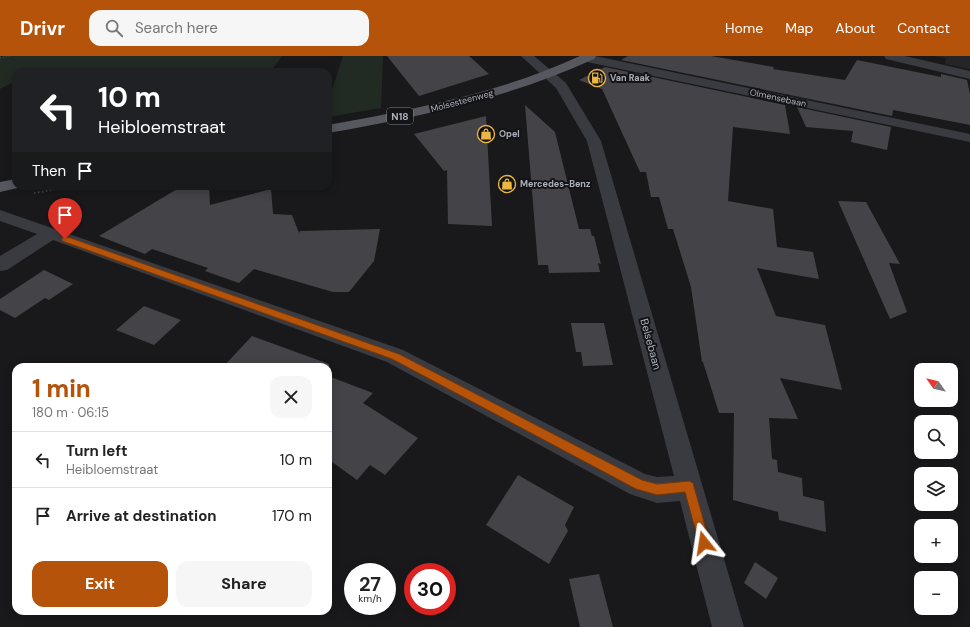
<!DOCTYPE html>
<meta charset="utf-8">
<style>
body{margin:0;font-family:"DM Sans",sans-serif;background:#f6f6f6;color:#222;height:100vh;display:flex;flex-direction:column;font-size:15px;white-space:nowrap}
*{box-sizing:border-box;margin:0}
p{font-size:13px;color:#767676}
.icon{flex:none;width:22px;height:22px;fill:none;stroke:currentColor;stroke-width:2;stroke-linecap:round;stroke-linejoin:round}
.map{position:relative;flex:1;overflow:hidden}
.details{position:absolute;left:12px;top:307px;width:320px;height:252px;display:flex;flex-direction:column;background:#fff;border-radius:12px;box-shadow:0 2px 10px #0003}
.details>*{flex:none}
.hud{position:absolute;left:12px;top:12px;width:320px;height:122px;border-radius:12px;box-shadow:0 2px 10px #0003;background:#202124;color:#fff;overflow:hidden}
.needle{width:26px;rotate:304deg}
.fabs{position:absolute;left:914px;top:307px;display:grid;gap:8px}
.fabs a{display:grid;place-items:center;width:44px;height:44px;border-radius:8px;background:#fff;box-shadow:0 2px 10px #0003;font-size:20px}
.speed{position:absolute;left:344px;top:507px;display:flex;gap:8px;font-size:20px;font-weight:700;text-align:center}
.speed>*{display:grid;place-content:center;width:52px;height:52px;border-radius:50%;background:#fff;box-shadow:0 2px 10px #0003;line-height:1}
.speed small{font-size:10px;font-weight:400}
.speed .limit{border:6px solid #d22;background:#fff;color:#111}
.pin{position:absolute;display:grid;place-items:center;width:34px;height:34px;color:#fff;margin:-41px -17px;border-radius:50% 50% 50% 0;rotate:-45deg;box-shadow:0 0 4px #0007}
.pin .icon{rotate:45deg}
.me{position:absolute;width:44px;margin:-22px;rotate:345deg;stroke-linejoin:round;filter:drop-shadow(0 0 3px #0008)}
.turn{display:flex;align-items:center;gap:14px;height:84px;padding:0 20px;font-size:18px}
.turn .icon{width:52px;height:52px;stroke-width:2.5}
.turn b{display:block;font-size:28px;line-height:34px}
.then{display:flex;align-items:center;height:38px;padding:0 20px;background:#0003;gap:8px;font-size:15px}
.round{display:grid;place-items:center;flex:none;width:42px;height:42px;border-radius:12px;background:#f6f6f6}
.overview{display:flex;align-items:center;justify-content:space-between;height:68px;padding:0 20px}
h1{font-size:24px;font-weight:800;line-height:30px;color:#b45309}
.action{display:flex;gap:8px;margin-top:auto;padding:8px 20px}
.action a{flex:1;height:46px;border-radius:12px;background:#b45309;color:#fff;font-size:16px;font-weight:800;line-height:46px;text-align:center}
.action a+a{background:#f6f6f6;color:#222}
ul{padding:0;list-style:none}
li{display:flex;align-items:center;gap:12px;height:56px;padding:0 20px;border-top:1px solid #e0e0e0}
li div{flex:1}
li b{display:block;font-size:15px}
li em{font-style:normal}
header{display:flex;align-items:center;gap:24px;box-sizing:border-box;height:56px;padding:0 20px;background:#b45309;color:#fff}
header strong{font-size:19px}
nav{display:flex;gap:22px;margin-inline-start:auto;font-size:14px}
.search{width:280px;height:36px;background:#f6f6f6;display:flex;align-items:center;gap:10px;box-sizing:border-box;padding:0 14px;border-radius:12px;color:#767676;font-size:15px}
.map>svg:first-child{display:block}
</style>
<header>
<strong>Drivr</strong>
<div class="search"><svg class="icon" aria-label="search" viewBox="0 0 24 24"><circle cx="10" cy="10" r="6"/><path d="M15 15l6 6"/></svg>Search here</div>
<nav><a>Home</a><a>Map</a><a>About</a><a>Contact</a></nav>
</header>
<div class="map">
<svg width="970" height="571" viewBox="0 0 970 571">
<rect width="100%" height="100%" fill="#19191b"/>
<path fill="#252528" d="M934 0H970V13L945 8 946 2Z"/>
<path fill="#212a23" d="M0 0H282L272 14 245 16H16V25L0 33Z
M343 0H383L381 52 328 61V46Z"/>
<path fill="#444448" d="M387 0H469L489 18 419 40Z
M628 0H711L774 11 773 13 845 24 857 4 941 21V18L950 20 967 24 970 38V69L893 54 892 60 621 4Z
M605 11 785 49 790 78 733 71 728 145 773 153 777 191 813 196 819 223 757 212 776 260 825 269 842 334 780 322 798 363 769 362 772 403 777 404 778 416 802 422 803 440 824 445 826 476 779 464 778 456 733 444 734 357H719L703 306H702L691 231 673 173H668L659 141H651L646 116H640L602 33 579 24Z
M525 49 555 76 579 173H590L592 180H594L601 208 598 207 600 216 549 217 548 209H538Z
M797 51 891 71 887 94 851 86 853 75 806 71Z
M486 60 492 170 448 168 447 114 444 115 414 78Z
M182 130H209L210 149 271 133 273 158 292 159 299 177 300 175 380 173 374 205 349 236H333L254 213 239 227 205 215 208 212 152 193 145 198 99 180Z
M838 145 866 146 900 208 889 207 907 256 890 263Z
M44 214 73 228 49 244 45 242 15 262 0 254V243Z
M144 250 181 264 154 289 116 274Z
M571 267H604L613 309 583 310 581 296H576Z
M252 280 329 308V311H223Z
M328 320 373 337 363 347 418 382 385 419 370 409 357 424 328 403Z
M518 419 574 451 565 469 568 475 549 508 486 469Z
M755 506 778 522 766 543 744 527Z
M599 518 613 571H580L569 523Z"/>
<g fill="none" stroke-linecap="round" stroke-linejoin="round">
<path stroke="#414247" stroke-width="1.5" stroke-dasharray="1 2" stroke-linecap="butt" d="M0 2 10 0"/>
<path stroke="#414247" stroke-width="2" stroke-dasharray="1.5 2.5" stroke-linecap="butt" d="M34 137 75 130"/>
<path fill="#3a3b40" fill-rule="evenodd" d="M521 0H534L566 27 601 85 744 571H712L680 445 657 447 630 438 387 306 53 184 7 214 0 215V200L37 178 0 165V154L403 294 645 418 657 421 674 420 587 85 556 32Z
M884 0H905L970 15V23L886 3Z"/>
<path fill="#3a3b40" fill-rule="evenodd" d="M582 0H595L970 78V86L587 6 583 5 581 2Z"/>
<path fill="#57585f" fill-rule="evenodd" d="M580 0H596L594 3C509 42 420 61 328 77V69C415 53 500 37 580 0Z
M16 123V130H23L22 131 0 136V126Z"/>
</g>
<path fill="#b45309" stroke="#753606" d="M62 181H68L399 298 642 424 657 428 689 425 693 427 710 487 709 491 704 493 700 491 685 436 657 439 636 433 392 303 62 185Z"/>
<defs>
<g id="fuel-ring" transform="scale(0.9)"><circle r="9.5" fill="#141417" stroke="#ebb742" stroke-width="1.5"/><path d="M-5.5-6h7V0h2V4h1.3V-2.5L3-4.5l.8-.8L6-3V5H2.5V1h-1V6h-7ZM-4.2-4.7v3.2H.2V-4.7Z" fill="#ebb742"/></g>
<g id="shop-ring" transform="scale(0.9)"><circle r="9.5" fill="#141417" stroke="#ebb742" stroke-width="1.5"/><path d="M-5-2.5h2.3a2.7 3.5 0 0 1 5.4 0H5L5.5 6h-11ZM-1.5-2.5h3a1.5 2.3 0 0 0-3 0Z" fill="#ebb742"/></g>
</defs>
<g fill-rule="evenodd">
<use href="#fuel-ring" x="597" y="22"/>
<use href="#shop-ring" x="486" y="78"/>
<use href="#shop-ring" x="507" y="128"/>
</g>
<g text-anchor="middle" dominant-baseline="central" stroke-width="4" stroke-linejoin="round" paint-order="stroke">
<g font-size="9" font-weight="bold" fill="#acb0ba" stroke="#141417" text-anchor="start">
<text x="610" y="22">Van Raak</text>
<text x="499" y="78">Opel</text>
<text x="520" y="128">Mercedes-Benz</text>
</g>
<g font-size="9" fill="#acb0ba" stroke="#141417">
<text transform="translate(778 42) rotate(12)">Olmensebaan</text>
<text transform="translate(462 45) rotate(-15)">Molsesteenweg</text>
</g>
<rect fill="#141417" stroke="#7e8189" stroke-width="1" x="387" y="52" width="26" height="16" rx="3"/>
<g font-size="10" font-weight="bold" fill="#acb0ba">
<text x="400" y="60">N18</text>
</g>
<g font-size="11" fill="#acb0ba" stroke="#141417">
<text transform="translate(651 288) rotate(75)">Belsebaan</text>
</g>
</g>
</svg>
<div class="fabs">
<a><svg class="needle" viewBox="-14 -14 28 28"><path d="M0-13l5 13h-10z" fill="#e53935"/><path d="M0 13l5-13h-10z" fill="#767676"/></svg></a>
<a><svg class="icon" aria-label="search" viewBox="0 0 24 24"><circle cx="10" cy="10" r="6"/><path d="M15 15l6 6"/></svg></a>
<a><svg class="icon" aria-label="layers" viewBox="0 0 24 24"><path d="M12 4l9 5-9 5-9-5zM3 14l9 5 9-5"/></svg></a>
<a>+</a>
<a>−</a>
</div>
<div class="speed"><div>27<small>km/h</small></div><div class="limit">30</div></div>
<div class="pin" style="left:65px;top:183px;background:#d93025"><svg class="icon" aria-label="arrive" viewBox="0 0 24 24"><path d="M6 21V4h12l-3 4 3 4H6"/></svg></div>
<svg class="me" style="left:704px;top:487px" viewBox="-20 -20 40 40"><path d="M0-17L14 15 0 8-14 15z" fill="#b45309" stroke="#fff" stroke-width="4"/></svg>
<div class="hud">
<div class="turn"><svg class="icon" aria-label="left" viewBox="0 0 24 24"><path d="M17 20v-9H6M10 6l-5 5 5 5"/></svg><div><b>10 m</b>Heibloemstraat</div></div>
<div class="then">Then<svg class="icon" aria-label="arrive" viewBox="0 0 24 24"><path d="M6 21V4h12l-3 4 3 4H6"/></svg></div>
</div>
<section class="details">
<div class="overview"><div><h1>1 min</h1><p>180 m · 06:15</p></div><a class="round"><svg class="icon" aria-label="close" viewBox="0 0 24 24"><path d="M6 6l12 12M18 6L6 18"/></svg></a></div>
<ul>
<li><svg class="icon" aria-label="left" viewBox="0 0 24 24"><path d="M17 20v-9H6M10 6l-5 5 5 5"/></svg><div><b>Turn left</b><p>Heibloemstraat</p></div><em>10 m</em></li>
<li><svg class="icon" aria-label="arrive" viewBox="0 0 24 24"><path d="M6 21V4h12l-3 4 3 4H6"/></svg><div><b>Arrive at destination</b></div><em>170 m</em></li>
</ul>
<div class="action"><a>Exit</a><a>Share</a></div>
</section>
</div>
